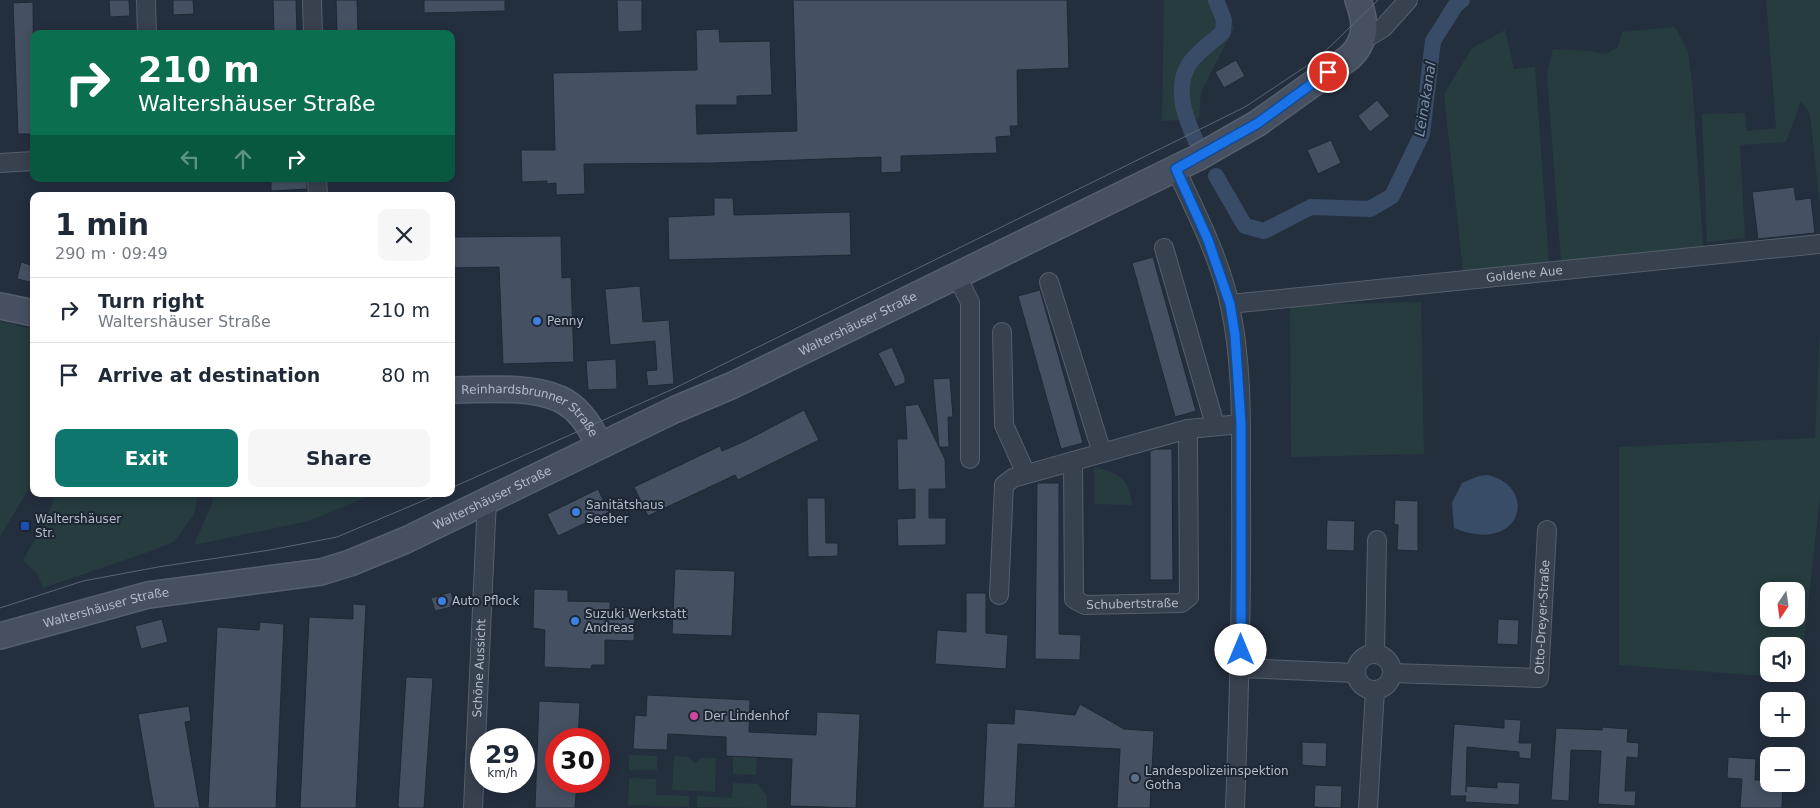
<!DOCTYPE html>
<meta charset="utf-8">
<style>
body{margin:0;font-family:"DejaVu Sans",sans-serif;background:#f6f6f7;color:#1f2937;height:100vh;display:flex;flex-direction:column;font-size:19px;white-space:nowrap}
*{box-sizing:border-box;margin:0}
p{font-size:16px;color:#747a83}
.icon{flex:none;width:28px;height:28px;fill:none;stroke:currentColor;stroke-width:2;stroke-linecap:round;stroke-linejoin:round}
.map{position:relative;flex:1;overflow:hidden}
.sheet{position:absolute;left:30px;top:192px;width:425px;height:305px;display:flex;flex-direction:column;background:#fff;border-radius:10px;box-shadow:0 2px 12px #0003}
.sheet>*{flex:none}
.banner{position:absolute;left:30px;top:30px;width:425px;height:152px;border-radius:10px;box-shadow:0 2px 12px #0003;background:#0b6e4f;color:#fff;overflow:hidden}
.needle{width:32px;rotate:193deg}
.buttons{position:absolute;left:1760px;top:582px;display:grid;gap:10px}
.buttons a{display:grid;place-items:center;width:45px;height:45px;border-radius:10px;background:#fff;box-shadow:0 2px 12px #0003;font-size:25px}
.speed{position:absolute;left:470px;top:728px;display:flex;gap:10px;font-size:25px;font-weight:700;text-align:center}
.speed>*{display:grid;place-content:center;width:65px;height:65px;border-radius:50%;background:#fff;box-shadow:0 2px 12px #0003;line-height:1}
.speed small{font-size:12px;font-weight:400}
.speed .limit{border:8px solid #d22;background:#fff;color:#111}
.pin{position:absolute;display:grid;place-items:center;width:42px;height:42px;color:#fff;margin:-21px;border:2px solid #fff;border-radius:50%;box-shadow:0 1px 5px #0007}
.me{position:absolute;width:55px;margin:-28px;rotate:0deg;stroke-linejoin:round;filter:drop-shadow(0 0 4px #0008)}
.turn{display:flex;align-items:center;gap:18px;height:105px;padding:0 25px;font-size:22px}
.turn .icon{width:65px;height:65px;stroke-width:2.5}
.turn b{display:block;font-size:35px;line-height:42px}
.lanes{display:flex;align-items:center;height:48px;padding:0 25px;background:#0003;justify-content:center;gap:25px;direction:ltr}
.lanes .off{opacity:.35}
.round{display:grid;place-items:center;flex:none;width:52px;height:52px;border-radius:10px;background:#f6f6f7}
.head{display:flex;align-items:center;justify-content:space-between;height:85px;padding:0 25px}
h1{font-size:30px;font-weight:700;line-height:38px}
.button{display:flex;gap:10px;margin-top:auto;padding:10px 25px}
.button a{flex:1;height:58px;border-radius:10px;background:#0f766e;color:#fff;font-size:20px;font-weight:700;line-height:58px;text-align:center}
.button a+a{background:#f6f6f7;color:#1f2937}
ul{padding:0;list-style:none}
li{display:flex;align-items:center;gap:15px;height:65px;padding:0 25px;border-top:1px solid #e0e1e3}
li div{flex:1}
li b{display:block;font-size:19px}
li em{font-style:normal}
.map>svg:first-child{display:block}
</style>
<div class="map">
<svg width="1820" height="808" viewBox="0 0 1820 808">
<rect width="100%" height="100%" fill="#242f3e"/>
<path fill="#263c3f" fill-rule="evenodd" d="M1164 0H1225L1234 28 1201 92 1199 119 1162 121Z
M1766 0H1820V206L1810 114 1801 101 1786 142 1740 145 1745 238 1707 242 1702 114 1745 113 1747 131 1776 128Z
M1675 27 1688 52 1692 81 1703 246 1561 261 1547 75 1553 49 1592 51 1601 54 1608 53 1618 47 1622 32Z
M1505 30 1514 69 1535 67 1549 262 1463 272 1444 94 1472 48Z
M1421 302 1424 454 1291 457 1290 305Z
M0 321 34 330V480L0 537Z
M1820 326V498L1803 650 1796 666V646H1769V674H1793L1791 678 1619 665V447L1815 438ZM1769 591H1796V619H1769Z
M1094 467C1120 474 1129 478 1132 505L1094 504Z
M55 494H198L194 514 175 541 154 550 43 588 36 572 23 560 47 518Z
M213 494H374L309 521 194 545 213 501Z
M629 755 657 756V770H629Z
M674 756 688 757 695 763 702 758H716L715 792 672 790Z
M733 756 757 757 756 775 733 774Z
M629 778 656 779V795L689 796V807L628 805Z
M733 783 758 784 767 796V808L697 807V796L732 798Z"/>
<path fill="#394c67" d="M1488 475C1539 487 1522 556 1454 528L1452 503 1462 483 1479 476Z"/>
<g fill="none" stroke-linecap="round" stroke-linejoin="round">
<path stroke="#394c67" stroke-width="16" d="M1196 141C1185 118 1174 88 1189 64 1197 52 1212 42 1223 32L1224 20 1216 0
M1216 176 1245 226 1264 231 1311 207 1370 209 1392 196 1422 134 1433 41 1455 6 1462 0"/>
</g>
<path fill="#455162" stroke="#1f2835" d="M109 0H129L130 16 110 17Z
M173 0H193L194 14 173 15Z
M273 0H296L297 34H274Z
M336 0H357L358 34H337Z
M424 0H505V11L424 13Z
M617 0H642V31L618 32Z
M793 0H1067L1069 68 1017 70 1018 126H1010L1011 136 996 137 997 153 901 156V172L881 173V157L714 163 584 164 585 194 556 195V183L547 184V181L522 182 521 150H555L553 73 697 70 696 30 719 29 720 42 770 41 772 95 737 96V105H696L697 134 797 131Z
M33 2 34 134H18L13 3Z
M1236 60 1245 76 1224 88 1215 72Z
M1377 100 1390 116 1370 132 1358 116Z
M1331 140 1341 163 1318 174 1307 150Z
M271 179H307V189L271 191Z
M1794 187 1796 200 1811 198 1815 233 1758 239 1752 192Z
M714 198H733L734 215 850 212 851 255 669 260 668 217 714 215Z
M561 236 562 278 571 277 574 362 503 364 499 267 451 268V237Z
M1153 257 1196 411 1175 417 1132 263Z
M21 262 34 266V283L17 279Z
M640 286 643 322 669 320 674 384 648 386 646 371 657 370 655 341 610 345 605 289Z
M1040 290 1083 443 1061 449 1018 296Z
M892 347 905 377V383L895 387 878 353Z
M616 359 617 389 588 390 586 361Z
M950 378 953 417H948L949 447H939L945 459 946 489H929V518H946V545L898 546 897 519 915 518V489L898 490 897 439H907L905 406 918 404 939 447 933 379Z
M804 410 819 440 738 480 735 475 648 516 634 487 720 446 722 451 745 441Z
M1156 449H1172L1173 580H1150V451Z
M1037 483H1059V634L1081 635 1080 660 1035 659Z
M598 489 609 512 558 536 547 514Z
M807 498H825L826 543H838V556L808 557Z
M1395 500 1418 501V551L1397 550 1398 525 1394 524Z
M1327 520 1355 521 1354 551 1326 550Z
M675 569 735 571 732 636 672 634Z
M534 589 568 590V601L610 602V616L635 617 634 641 605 640V665H592L591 669 544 667 545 630 533 628Z
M451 592 455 606 435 611 431 598Z
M966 593H986V633L1008 635 1006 669 935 664 937 630 966 632Z
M353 604 366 605 356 808H300L309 617 353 619Z
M162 619 168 642 141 649 135 626Z
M1498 619 1519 620 1518 645 1497 644Z
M260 622 284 624 276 808H208L217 627 259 630Z
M406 677 433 678 424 808H399L398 805Z
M647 695 750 700 749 732 816 735 817 712 860 714 856 808 790 806 792 759 726 756V737L668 734 667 750 633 749 635 715 646 716Z
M539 701 580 703 578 739H556V781H577L575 808H535Z
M1080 704 1124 729 1154 731 1150 808H1117L1120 749 1018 744 1015 808H983L987 723 1014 724 1015 709 1075 715Z
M189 706 191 721 185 722 200 808H154L138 714Z
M1504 719 1521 720 1519 743H1532L1531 759 1519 758V752L1467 747 1466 792V786L1497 788V782L1520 783 1519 805 1465 802 1466 796H1450L1454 724 1504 728Z
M1602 727 1628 729 1627 742 1639 743 1638 758 1627 757 1625 791H1636L1635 806 1598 804 1601 751 1571 750 1569 801 1551 800 1556 728 1602 730Z
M1302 742 1327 743 1326 767 1302 765Z
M1728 757 1756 759 1755 780H1769V784H1783L1782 808H1740L1742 779 1727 778Z
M1315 785 1342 786 1341 808 1314 807Z"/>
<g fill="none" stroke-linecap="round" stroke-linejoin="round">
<g stroke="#565f6c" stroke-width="20">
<g id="street">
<path d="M146 0 147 34"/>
<path d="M312 0 313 34"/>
<path d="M1363 40 1383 28 1408 0"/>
<path d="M0 163 34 161"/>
<path d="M1176 169C1196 213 1220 258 1230 306 1243 365 1241 430 1241 490 1242 596 1239 702 1235 808"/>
<path d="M317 179 318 196"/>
<path d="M1164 248 1215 425"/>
<path d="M956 275 970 302V459"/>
<path d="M1049 282 1102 453"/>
<path id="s1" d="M1230 304 1820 244"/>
<path d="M1002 332 1004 425 1026 474"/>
<path id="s2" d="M1073 461 1074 599 1085 605 1181 603 1189 597 1188 429"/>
<path d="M999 595 1004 485 1013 478 1188 429 1241 424"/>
<path d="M1375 653 1377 540"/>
<circle cx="1374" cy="672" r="18"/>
<path d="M1241 668 1355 673"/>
<path id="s3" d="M1392 673 1539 678 1547 530"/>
<path id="s4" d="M473 808 487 499"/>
<path d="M1368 808 1375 690"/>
</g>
</g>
<g stroke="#565f6c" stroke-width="28">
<g id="secondary">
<path d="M0 306 34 313"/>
<path id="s5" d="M451 390C485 390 528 385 560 399 579 408 591 427 599 445"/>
<path id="s6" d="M0 636 148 595 321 572 350 563 406 540 674 410 733 385 1197 158 1258 123 1350 57C1368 39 1366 22 1358 0"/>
</g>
</g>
<use href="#street" stroke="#38414e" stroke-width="18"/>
<use href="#secondary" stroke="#465061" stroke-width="25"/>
<path stroke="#5a6575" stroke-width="1" d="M451 488 673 389 1245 107 1317 59 1378 0
M0 608 83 581 158 567 270 550 337 537 439 494"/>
</g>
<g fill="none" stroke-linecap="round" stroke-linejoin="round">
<g stroke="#114b97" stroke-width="12">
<path id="route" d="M1241 650V424L1235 335 1230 304 1208 240 1176 169 1258 123 1328 72"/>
</g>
<use href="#route" stroke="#1a73e8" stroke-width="9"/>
</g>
<g fill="#3f7fe0" stroke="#1d2633" stroke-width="2">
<circle cx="537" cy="321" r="5"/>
<circle cx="576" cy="512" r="5"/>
<circle cx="442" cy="601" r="5"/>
<circle cx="575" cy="621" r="5"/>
</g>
<rect fill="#1a4fb4" stroke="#1d2633" stroke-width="2" x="20" y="521" width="10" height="10" rx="2.5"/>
<circle fill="#d1479c" stroke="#1d2633" stroke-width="2" cx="694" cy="716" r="5"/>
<circle fill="#5c6f8a" stroke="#1d2633" stroke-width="2" cx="1135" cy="778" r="5"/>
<g text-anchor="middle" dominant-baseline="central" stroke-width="4" stroke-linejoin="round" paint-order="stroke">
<g font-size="12" fill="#b4bcc9" stroke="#1d2633">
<text stroke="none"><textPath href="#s1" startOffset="296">Goldene Aue</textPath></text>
<text stroke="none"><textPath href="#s6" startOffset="920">Waltershäuser Straße</textPath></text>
<text stroke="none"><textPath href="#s5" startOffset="86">Reinhardsbrunner Straße</textPath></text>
<text stroke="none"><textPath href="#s6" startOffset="515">Waltershäuser Straße</textPath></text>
<text stroke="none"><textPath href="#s2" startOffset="198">Schubertstraße</textPath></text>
<text stroke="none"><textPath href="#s6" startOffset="110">Waltershäuser Straße</textPath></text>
<text stroke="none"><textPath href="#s3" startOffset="208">Otto-Dreyer-Straße</textPath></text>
<text stroke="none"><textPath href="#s4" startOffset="140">Schöne Aussicht</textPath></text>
</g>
<g font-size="12" fill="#b4bcc9" stroke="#1d2633" text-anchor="start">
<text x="547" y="321">Penny</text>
<text x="586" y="505">Sanitätshaus<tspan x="586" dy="14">Seeber</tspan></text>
<text x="35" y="519">Waltershäuser<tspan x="35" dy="14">Str.</tspan></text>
<text x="452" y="601">Auto Pflock</text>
<text x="585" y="614">Suzuki Werkstatt<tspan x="585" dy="14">Andreas</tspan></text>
<text x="704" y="716">Der Lindenhof</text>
<text x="1145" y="771">Landespolizeiinspektion<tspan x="1145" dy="14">Gotha</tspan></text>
</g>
<g font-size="14" font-style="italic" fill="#7c92b1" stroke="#1d2633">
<text transform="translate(1425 99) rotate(-81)">Leinakanal</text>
</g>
</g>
</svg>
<div class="buttons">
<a><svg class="needle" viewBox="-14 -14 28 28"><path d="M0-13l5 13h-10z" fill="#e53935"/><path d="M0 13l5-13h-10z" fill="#747a83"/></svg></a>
<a><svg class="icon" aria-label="sound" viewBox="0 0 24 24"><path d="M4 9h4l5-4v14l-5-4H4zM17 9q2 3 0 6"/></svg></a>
<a>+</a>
<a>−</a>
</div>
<div class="speed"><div>29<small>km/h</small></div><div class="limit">30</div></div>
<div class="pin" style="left:1328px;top:72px;background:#d93025"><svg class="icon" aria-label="arrive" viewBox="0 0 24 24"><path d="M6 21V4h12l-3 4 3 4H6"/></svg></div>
<svg class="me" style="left:1241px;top:650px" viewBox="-20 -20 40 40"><circle r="19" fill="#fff"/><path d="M0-13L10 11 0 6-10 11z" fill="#1a73e8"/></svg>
<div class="banner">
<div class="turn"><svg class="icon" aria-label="right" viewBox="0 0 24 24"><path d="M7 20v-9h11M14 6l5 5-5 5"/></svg><div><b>210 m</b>Waltershäuser Straße</div></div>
<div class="lanes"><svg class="icon off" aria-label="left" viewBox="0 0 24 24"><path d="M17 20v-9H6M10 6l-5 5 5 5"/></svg><svg class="icon off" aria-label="ahead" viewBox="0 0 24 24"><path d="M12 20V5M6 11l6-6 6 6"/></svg><svg class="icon" aria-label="right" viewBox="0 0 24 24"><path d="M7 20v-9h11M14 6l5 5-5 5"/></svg></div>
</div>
<section class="sheet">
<div class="head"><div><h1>1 min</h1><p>290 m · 09:49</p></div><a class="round"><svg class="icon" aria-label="close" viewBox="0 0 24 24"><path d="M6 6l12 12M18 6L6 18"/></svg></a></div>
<ul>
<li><svg class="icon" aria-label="right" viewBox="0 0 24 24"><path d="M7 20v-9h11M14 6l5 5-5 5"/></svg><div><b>Turn right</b><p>Waltershäuser Straße</p></div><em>210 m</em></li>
<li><svg class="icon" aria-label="arrive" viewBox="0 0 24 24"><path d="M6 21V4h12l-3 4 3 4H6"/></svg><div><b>Arrive at destination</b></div><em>80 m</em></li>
</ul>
<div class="button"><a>Exit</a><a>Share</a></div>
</section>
</div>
